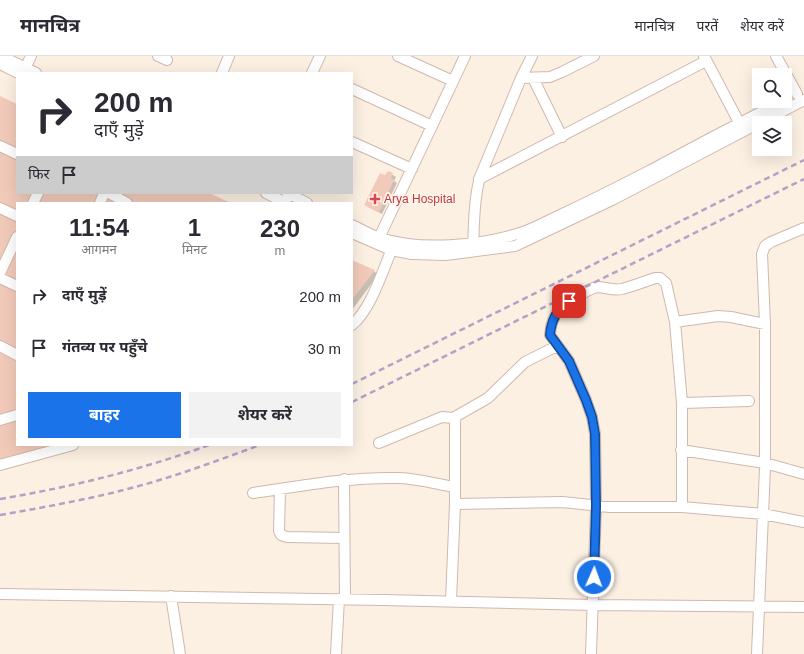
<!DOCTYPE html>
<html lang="hi">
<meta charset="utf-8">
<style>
body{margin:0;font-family:Helvetica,"Noto Sans Devanagari",sans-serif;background:#f2f2f3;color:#2b2b33;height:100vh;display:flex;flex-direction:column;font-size:15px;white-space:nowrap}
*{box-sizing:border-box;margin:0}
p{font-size:13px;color:#7c7c81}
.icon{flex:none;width:22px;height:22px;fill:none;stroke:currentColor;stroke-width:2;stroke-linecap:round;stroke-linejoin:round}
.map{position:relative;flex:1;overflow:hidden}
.details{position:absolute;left:16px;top:146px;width:337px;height:244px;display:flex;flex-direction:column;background:#fff;border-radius:0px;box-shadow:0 4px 16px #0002}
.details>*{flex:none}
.hud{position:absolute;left:16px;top:16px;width:337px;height:122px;border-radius:0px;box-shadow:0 4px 16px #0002;background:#fff;color:#2b2b33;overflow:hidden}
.controls{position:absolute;left:752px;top:12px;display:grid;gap:8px}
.controls a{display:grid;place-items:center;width:40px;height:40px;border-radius:0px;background:#fff;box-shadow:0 4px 16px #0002;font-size:20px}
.pin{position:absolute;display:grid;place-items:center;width:34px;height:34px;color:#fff;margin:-17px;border-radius:8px;box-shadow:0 2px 6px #0006}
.me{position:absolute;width:44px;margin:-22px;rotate:2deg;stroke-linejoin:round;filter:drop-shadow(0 0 3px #0008)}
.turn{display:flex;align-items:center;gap:14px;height:84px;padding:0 12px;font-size:18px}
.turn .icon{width:52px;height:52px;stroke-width:2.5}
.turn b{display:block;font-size:28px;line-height:34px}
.then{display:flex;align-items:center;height:38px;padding:0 12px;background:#0003;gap:8px;font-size:15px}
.eta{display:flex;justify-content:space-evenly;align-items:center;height:68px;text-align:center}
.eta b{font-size:24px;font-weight:700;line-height:28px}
.primary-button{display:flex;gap:8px;margin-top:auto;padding:8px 12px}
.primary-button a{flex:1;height:46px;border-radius:0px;background:#1a73e8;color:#fff;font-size:16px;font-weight:700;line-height:46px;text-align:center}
.primary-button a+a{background:#f2f2f3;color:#2b2b33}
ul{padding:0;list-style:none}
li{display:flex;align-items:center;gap:12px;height:52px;padding:0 12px}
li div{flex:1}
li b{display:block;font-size:15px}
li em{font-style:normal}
header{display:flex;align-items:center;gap:24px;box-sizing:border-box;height:56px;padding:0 20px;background:#fff;border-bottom:1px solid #e1e1e2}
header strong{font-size:19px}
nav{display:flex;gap:22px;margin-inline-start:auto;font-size:14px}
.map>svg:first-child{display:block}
</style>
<header>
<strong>मानचित्र</strong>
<nav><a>मानचित्र</a><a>परतें</a><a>शेयर करें</a></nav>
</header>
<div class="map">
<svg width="804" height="598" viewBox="0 0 804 598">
<rect width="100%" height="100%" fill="#fcf0e3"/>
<path fill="#0003" d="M388 116 396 121 394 125 397 127 382 158 368 151 365 148Z
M352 205 374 215 378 219 352 254Z"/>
<path fill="#f2caba" d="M0 40 17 48V137H209L231 147H17V389H59L0 405Z
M388 115 393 117 391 122 394 124 379 156 364 149 380 117 385 119Z
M352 204 375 214 352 244Z"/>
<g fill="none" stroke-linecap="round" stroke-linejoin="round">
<g stroke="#d0b8ad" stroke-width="12">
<path id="minor" d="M1 0 36 17
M158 0 167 4
M398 0 453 25
M704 0 742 72
M776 0 797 38
M0 8 18 17
M23 17 31 0
M222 17 229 0
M312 17 320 0
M521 22 550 21 562 16 594 0
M533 22 562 81
M352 33 432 70
M760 67 804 44
M352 86 412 113
M0 90 17 98
M479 123 706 5
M109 137 127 147
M266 137 286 147
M287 137 307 147
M33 147 38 137
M100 147 104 137
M0 152 17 160
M352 169C361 173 370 179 380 182 421 195 479 190 520 177 533 173 545 166 556 161 588 146 618 131 649 115 694 91 738 67 784 45
M352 177 391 194 412 198 446 199 515 190 614 143 759 67
M379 182 465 0
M473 192C474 168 474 143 480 121L521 22 532 0
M0 217 17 181
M0 222 17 230
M675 266 718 260 731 261 765 268
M352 269C372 252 383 213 394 188
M0 290 17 299
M682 347 749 345
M453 362 488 342 525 306 557 290
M0 364 17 359
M379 387 442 361 453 362 455 365V448L451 545
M681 394 765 407 804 418
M0 409 73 389
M344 423 345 543
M280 433 279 475 281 479 287 481 344 482
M253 437C301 430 348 421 397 422 416 422 436 428 454 431
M455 448 562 446 610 451H682L763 458 804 466
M0 538 383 544 593 549 804 551
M171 540 180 598
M336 598 339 543
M591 598 596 450 595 378 592 361 586 344 569 305 550 279C551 256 564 247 583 237 587 235 592 232 597 231 605 231 613 235 622 233 633 230 644 226 655 222H660L666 227 675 266 682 347V451
M757 598 765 412V268L762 198 765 190 771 186 804 172"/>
</g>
<use href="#minor" stroke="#fff" stroke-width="10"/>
<path stroke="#b1a2c6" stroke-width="2.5" stroke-dasharray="6 4" stroke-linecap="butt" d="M352 328 804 104
M352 346 804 123
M0 443C71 431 141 414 209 389
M0 459C45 451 91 443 135 431 177 420 219 404 260 389"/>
</g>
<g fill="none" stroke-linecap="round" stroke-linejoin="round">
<g stroke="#114b97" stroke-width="10">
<path id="route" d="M569 245C557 253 551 265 550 279L569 305 586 344 592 361 595 378 596 450 594 521"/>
</g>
<use href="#route" stroke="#1a73e8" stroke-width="7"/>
</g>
<path fill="#e0444e" stroke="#fff4e9" stroke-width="1.5" d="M373 137h4v4h4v4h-4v4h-4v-4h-4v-4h4z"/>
<g text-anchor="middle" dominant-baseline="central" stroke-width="3.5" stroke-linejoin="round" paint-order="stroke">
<g font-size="12" fill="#be3a42" stroke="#fff4e9" text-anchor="start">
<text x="384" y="143">Arya Hospital</text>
</g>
</g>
</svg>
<div class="controls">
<a><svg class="icon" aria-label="search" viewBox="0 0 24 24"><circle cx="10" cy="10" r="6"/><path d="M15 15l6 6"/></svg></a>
<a><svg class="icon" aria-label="layers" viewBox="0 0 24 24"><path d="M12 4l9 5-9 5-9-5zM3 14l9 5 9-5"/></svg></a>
</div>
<div class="pin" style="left:569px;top:245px;background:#d93025"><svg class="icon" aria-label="arrive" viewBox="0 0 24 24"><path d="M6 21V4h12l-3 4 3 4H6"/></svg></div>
<svg class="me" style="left:594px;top:521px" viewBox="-20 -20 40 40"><circle r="17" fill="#1a73e8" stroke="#fff" stroke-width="3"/><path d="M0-11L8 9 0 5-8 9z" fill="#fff"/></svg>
<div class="hud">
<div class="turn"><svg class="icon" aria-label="right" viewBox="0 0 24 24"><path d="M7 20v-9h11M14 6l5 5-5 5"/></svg><div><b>200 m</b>दाएँ मुड़ें</div></div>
<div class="then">फिर<svg class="icon" aria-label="arrive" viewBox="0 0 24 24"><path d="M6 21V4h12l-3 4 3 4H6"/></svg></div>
</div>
<section class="details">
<div class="eta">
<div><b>11:54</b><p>आगमन</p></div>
<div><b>1</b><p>मिनट</p></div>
<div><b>230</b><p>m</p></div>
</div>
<ul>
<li><svg class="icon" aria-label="right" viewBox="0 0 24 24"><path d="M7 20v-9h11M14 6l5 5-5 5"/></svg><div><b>दाएँ मुड़ें</b></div><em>200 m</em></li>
<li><svg class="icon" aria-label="arrive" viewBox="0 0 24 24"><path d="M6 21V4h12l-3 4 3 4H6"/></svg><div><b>गंतव्य पर पहुँचे</b></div><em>30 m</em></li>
</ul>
<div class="primary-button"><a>बाहर</a><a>शेयर करें</a></div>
</section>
</div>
